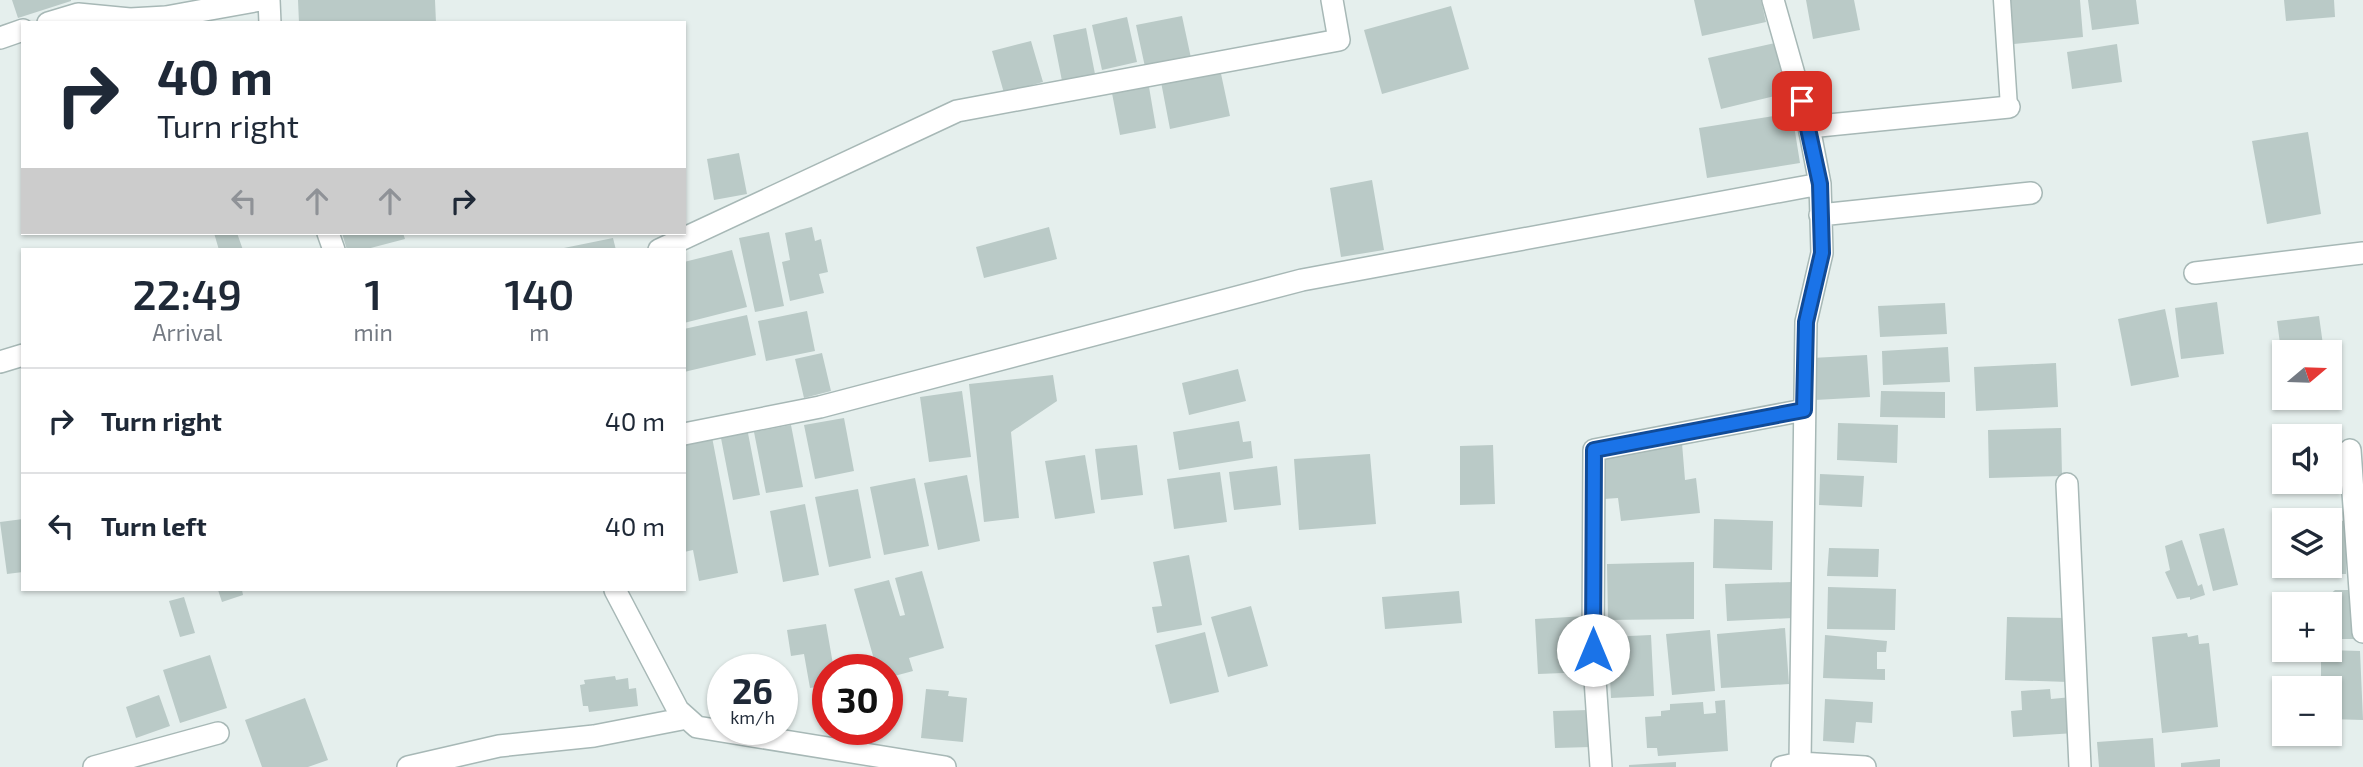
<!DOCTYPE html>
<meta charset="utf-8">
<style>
body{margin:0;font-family:"Exo 2",sans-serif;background:#f2f2f3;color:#1f2937;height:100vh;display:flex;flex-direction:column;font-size:26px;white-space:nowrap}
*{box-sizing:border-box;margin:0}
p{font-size:23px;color:#747a83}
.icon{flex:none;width:38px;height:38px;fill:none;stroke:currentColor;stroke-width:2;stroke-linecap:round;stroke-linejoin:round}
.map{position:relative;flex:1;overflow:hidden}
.sheet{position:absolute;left:21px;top:248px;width:665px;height:343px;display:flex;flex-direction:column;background:#fff;border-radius:0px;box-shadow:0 2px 5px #0004}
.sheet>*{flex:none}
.banner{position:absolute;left:21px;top:21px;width:665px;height:214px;border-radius:0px;box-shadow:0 2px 5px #0004;background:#fff;color:#1f2937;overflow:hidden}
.needle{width:46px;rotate:71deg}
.controls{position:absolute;left:2272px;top:340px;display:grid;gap:14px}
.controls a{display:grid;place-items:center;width:70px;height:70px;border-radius:0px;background:#fff;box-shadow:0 2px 5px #0004;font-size:35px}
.speed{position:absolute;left:707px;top:654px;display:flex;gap:14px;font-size:35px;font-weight:700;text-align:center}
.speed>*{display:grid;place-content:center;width:91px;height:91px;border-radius:50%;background:#fff;box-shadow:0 2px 5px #0004;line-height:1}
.speed small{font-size:18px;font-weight:400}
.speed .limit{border:10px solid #d22;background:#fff;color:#111}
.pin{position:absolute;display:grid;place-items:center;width:60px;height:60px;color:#fff;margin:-30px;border-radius:14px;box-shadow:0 4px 10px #0006}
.me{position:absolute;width:77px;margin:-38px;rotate:0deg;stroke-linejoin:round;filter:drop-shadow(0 0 5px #0008)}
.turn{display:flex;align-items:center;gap:24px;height:147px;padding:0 21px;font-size:32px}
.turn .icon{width:91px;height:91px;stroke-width:2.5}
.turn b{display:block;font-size:49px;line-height:60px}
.lanes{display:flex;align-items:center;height:66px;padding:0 21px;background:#0003;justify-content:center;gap:35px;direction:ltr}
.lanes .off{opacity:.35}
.eta{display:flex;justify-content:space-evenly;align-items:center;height:119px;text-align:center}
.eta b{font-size:42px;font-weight:600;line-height:49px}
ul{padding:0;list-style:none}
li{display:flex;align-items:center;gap:21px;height:105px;padding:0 21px;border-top:2px solid #e0e1e3}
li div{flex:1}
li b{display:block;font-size:26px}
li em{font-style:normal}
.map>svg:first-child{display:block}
</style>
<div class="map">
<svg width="2363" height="767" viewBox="0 0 2363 767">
<rect width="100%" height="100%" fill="#e5efed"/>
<path fill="#bacac7" d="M12 0H71V1L18 18Z
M298 0H435L436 23H299Z
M1694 0H1761L1766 22 1702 36Z
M1806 0H1854L1860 30 1813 39Z
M2009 0H2080L2083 37 2014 44Z
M2088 0H2136L2139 24 2092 30Z
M2284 0H2334L2335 17 2286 21Z
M1451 6 1469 69 1382 94 1364 30Z
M1182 16 1191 58 1145 67 1136 25Z
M1127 17 1137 62 1102 70 1092 25Z
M1086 28 1095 74 1062 81 1053 35Z
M1031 41 1043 82 1004 93 992 51Z
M1775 43 1787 93 1721 109 1708 58Z
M2117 44 2122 82 2072 89 2067 52Z
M1220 69 1230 116 1170 129 1161 82Z
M1148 81 1156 128 1120 135 1111 88Z
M1792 113 1800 163 1707 178 1699 128Z
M2308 132 2321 214 2267 224 2252 141Z
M739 153 747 194 714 200 707 159Z
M1372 180 1384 250 1341 257 1330 188Z
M812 227 815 241 821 239 828 272 819 274 824 293 790 301 782 262 790 260 785 233Z
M1049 227 1057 259 984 278 976 247Z
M769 232 784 306 755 312 739 238Z
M214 233H237L243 250H219Z
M342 233H403L405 239 363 250H347Z
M613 238 616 250H559V249Z
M732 250 747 307 684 323V262Z
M2217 302 2224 354 2181 359 2175 308Z
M1945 303 1947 334 1880 337 1878 306Z
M2165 309 2179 377 2131 386 2118 319Z
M807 311 815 351 766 361 758 321Z
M747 315 756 355 684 372V329Z
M2319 316 2324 352H2284L2282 359 2277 321Z
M1948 347 1950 382 1883 385 1882 351Z
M822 353 831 391 804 398 795 359Z
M1867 355 1870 397 1815 400 1812 358Z
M2056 363 2058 407 1976 411 1974 367Z
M1238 369 1246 401 1189 415 1182 383Z
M1053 375 1057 401 1011 432 1019 518 984 522 969 384Z
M962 391 971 457 929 462 920 397Z
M1881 391 1945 392V418L1880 417Z
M844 418 854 471 815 479 804 425Z
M1239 421 1243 442 1251 441 1253 458 1179 470 1173 432Z
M1838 423 1898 425 1897 463 1837 460Z
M791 425 803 487 766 493 754 432Z
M747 428 760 495 733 500 720 433Z
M2061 428 2062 476 1989 478 1988 430Z
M712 437 738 573 699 581 693 550 684 552V442Z
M1682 443 1685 480 1696 478 1700 513 1621 521 1618 498 1604 499 1599 451Z
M1137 445 1143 495 1101 500 1095 449Z
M1493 445 1495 504 1460 505V446Z
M1370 454 1376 524 1299 530 1294 459Z
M1085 455 1095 513 1055 519 1045 461Z
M1277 466 1281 505 1234 510 1229 472Z
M1220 472 1227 522 1174 529 1167 479Z
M1820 474 1864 476 1862 507 1819 505Z
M967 475 980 541 938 550 924 483Z
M915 478 929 546 884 555 870 487Z
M858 489 871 558 829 567 815 497Z
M805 504 819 575 783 582 770 511Z
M23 519V572L7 574 0 522Z
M1714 519 1773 521 1772 570 1713 568Z
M2329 520 2346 521V574H2311V565H2329Z
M2224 528 2238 585 2213 591 2199 534Z
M2182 540 2198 586 2202 584 2205 595 2190 600V597L2177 599 2165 572 2170 570 2165 546Z
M1829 548 1879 549 1878 577 1827 576Z
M1189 555 1202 625 1157 633 1152 607 1162 606 1153 562Z
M1694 562V619L1608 620 1607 564Z
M922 571 944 648 909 658 913 671 887 678V670H877L854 589 889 580 900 616 905 615 895 578Z
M1792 582 1793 618 1727 621 1725 584Z
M1828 587 1896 589 1895 630 1827 629Z
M218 590H242L243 595 222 602Z
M2335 590H2350V619H2356V639H2329V604H2319Z
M1459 591 1462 623 1385 629 1382 597Z
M184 597 195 633 180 637 169 601Z
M1251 606 1268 666 1228 677 1211 617Z
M1586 616 1589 672 1538 674 1535 619Z
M2007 617 2069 618 2068 682 2005 680Z
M826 624 834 670H828V685L810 688 804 654 791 656 787 630Z
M1785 628 1789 684 1721 688 1717 634Z
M1710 630 1715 691 1672 695 1666 634Z
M1205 632 1219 692 1170 704 1155 645Z
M2187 633 2188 637 2198 635 2199 644 2209 643 2218 727 2162 733 2152 637Z
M1651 635 1654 696 1611 698 1608 637Z
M1825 635 1887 641 1886 652H1877V669H1885V680L1823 678Z
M2327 650 2360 651 2363 720 2329 719V688H2321V662H2326Z
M210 655 227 708 180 723 163 670Z
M615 676 616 680 628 678 629 689 636 688 638 706 589 712 588 706H583L580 685 585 684 584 680Z
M723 682V718H722L713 685Z
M926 689 949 691 948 696 967 698 963 742 921 738Z
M2050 689 2051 699 2072 697 2075 733 2013 737 2011 711 2022 710 2021 691Z
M159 695 170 726 136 738 126 707Z
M305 698 328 760 308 767H262L245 720Z
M1825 699 1873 702 1872 723 1856 722 1854 743 1823 741Z
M1725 700 1728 751 1658 756 1657 748H1647L1645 717 1661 716V711L1670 710V704L1703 702 1704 714 1716 713 1715 701Z
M1589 710 1591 747 1555 748 1553 711Z
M2153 738 2155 767H2099L2097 742Z
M2220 759V767H2181V763Z
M1676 762V767H1629V765Z"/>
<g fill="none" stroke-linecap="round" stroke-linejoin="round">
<g stroke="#a7b8b6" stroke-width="19">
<path id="service" d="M2002 0 2009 107"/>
</g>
<g stroke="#a7b8b6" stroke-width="24">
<path id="minor" d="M269 0 270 23
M1773 0 1809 127 1820 184 1822 253 1806 322 1800 763 1782 767
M48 23 78 14 130 19 166 17 260 0
M0 38 23 30
M1809 127 2009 107
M1820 215 2031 193
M328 233 334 250
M659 250 957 111 1339 40 1332 0
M2195 273 2363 253
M0 362 23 355
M684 434 820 407 1302 280 1820 184
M2350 450 2363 632
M2067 484 2080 767
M615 590 678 710 697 727 945 767
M1800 763 1865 767
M94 767 218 733
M408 767 499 746 594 736 687 718
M1601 767 1593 650 1594 450 1804 410"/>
</g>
<use href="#service" stroke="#fff" stroke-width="16"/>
<use href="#minor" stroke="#fff" stroke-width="21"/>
</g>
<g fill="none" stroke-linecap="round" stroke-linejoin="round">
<g stroke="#114b97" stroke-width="18">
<path id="route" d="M1593 650 1594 450 1804 410 1806 322 1822 253 1820 184 1802 101"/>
</g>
<use href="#route" stroke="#1a73e8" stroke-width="12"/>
</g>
</svg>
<div class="controls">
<a><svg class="needle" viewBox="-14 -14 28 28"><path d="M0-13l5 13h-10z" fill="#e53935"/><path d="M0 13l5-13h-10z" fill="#747a83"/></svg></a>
<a><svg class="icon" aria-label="sound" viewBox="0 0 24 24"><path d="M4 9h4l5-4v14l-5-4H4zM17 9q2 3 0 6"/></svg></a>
<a><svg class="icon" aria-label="layers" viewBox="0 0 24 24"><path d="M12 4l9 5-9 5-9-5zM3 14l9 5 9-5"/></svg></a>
<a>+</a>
<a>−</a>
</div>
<div class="speed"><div>26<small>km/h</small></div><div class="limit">30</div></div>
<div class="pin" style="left:1802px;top:101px;background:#d93025"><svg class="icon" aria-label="arrive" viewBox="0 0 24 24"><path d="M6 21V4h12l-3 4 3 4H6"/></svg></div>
<svg class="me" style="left:1593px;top:650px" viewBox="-20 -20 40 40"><circle r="19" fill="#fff"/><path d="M0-13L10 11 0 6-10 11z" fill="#1a73e8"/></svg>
<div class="banner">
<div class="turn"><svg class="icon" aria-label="right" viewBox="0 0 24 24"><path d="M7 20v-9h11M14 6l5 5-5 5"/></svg><div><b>40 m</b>Turn right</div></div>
<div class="lanes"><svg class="icon off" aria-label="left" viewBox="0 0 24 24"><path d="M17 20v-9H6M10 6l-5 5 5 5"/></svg><svg class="icon off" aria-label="ahead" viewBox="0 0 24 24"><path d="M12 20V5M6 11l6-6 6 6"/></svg><svg class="icon off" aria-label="ahead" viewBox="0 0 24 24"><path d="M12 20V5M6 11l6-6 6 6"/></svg><svg class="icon" aria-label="right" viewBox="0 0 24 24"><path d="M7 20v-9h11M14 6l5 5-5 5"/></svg></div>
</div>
<section class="sheet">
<div class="eta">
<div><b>22:49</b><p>Arrival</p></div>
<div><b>1</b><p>min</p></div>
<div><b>140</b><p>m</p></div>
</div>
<ul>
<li><svg class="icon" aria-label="right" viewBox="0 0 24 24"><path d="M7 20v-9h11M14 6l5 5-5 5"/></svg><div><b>Turn right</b></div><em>40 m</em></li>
<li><svg class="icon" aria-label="left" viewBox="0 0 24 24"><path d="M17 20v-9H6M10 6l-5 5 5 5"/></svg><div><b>Turn left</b></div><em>40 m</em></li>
</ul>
</section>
</div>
